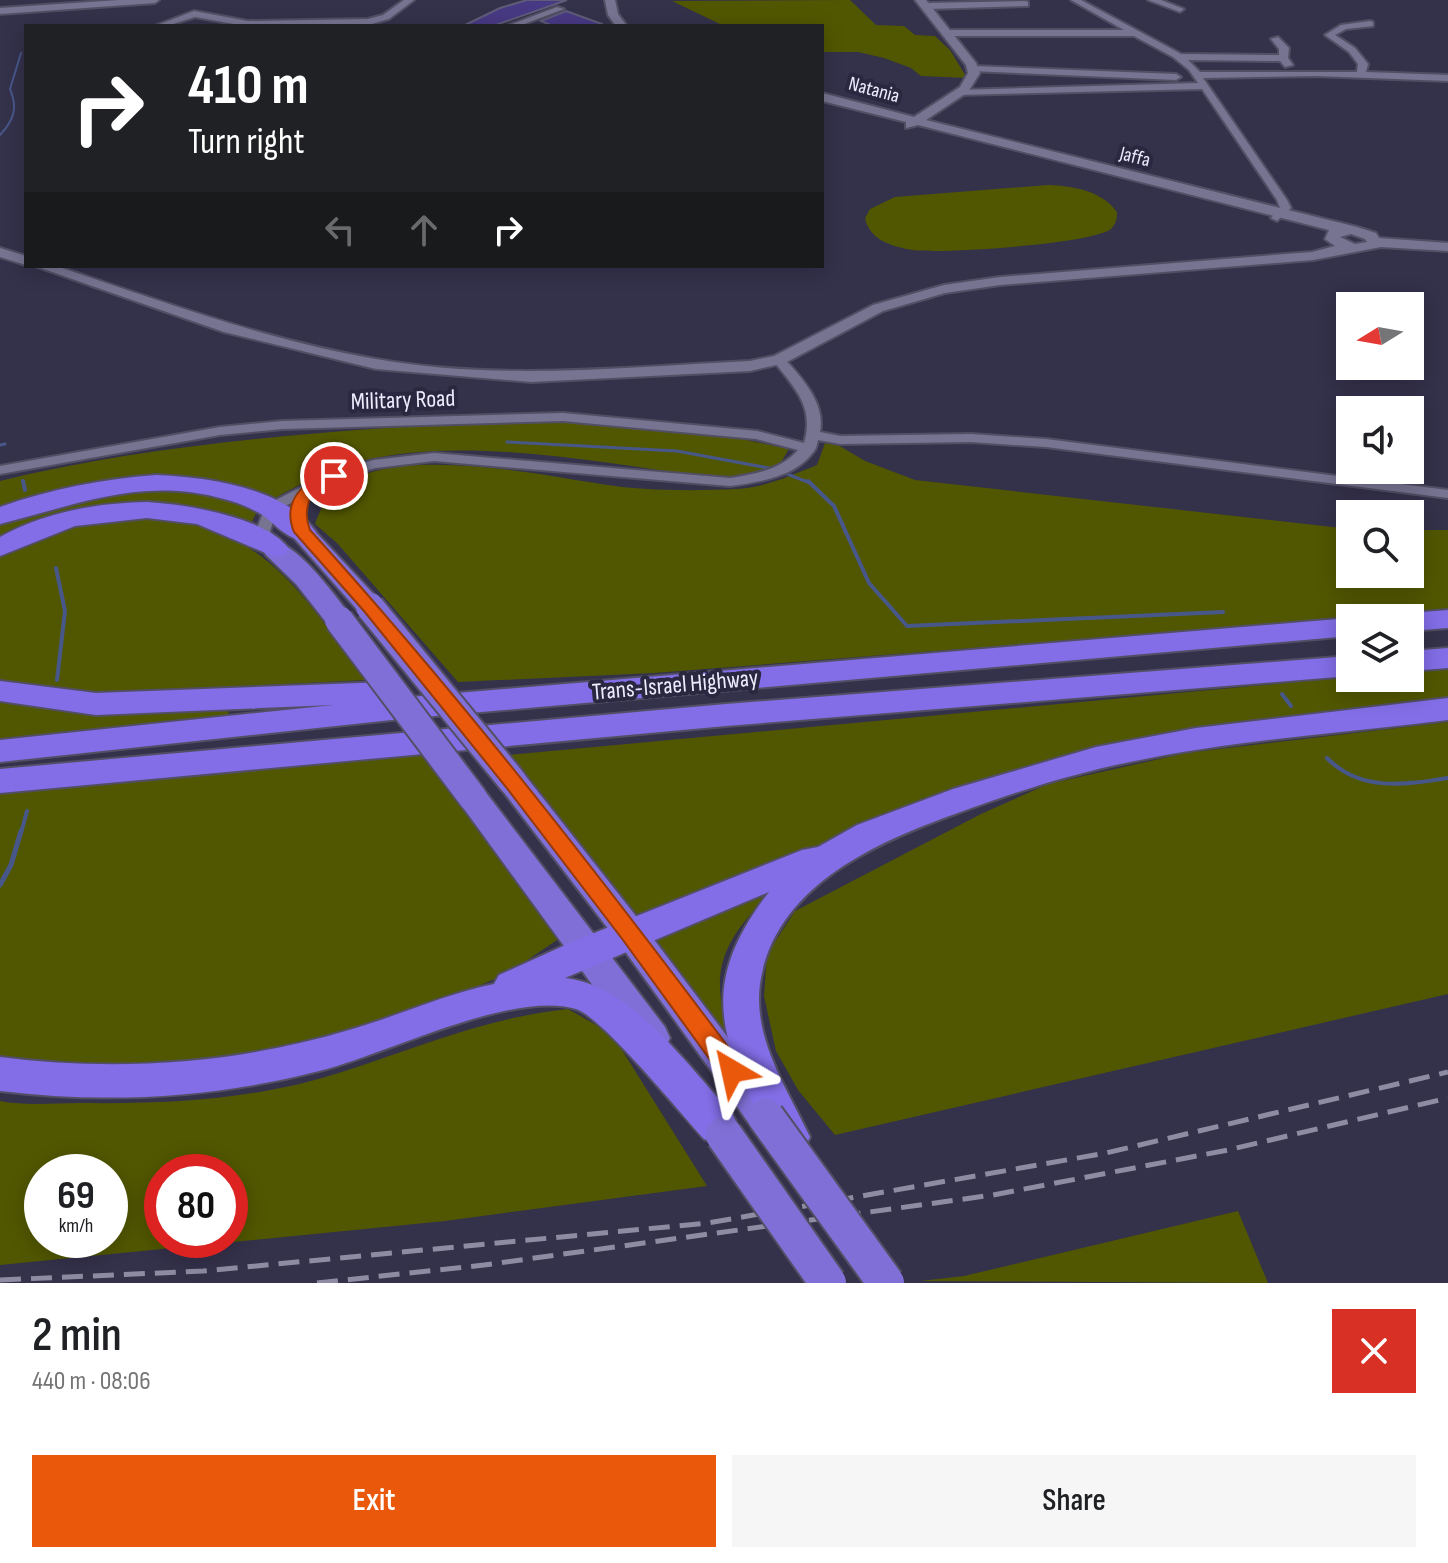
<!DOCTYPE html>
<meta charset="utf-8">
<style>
body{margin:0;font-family:"Sofia Sans Condensed",sans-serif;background:#f6f6f6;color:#202124;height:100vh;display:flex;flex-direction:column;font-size:30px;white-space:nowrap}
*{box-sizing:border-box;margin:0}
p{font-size:26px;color:#757577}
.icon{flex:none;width:44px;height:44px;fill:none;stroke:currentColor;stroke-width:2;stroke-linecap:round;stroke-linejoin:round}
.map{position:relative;height:1283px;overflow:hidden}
.details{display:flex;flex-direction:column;background:#fff;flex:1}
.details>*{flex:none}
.banner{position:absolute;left:24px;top:24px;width:800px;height:244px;border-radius:0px;box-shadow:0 4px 20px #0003;background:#202124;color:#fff;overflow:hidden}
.needle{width:52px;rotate:259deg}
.buttons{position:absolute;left:1336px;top:292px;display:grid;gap:16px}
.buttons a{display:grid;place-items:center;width:88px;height:88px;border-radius:0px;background:#fff;box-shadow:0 4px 20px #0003;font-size:40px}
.speed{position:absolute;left:24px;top:1154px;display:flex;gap:16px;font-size:40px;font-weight:700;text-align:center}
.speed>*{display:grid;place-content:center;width:104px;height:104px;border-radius:50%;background:#fff;box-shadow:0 4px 20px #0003;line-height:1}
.speed small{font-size:20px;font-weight:400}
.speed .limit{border:12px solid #d22;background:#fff;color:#111}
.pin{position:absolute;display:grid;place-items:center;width:68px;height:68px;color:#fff;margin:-34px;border:4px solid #fff;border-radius:50%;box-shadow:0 2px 8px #0007}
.me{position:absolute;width:88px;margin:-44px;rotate:324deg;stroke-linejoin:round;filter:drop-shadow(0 0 6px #0008)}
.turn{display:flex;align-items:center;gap:28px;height:168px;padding:0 32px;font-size:36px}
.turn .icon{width:104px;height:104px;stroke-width:2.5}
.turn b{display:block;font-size:56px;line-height:68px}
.lanes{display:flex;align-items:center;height:76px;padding:0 32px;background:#0003;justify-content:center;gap:40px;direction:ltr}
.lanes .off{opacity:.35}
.round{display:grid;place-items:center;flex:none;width:84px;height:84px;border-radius:0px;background:#f6f6f6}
.overview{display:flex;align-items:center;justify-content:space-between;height:136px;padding:0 32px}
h1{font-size:48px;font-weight:600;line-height:60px}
.cta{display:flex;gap:16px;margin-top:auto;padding:16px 32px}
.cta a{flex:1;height:92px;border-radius:0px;background:#ea580c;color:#fff;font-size:32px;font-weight:600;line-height:92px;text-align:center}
.cta a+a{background:#f6f6f6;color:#202124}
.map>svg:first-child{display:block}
</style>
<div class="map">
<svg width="1448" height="1283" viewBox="0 0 1448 1283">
<rect width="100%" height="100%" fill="#34314b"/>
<path fill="#515700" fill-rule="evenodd" d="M850 0 876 25 904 26 915 35 935 36 950 50 967 78 921 76 911 68 884 58 858 52H822V26H724L672 1Z
M1048 185C1074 186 1102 191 1117 212 1117 219 1116 224 1111 229 1092 244 941 254 913 250 893 247 869 240 865 218L870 209 895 197Z
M525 418 723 435 789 449 780 464 724 483 705 476C597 463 471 436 365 460 334 467 302 483 275 498 250 489 224 480 198 478 131 472 64 498 0 515V481C171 439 349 431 525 418Z
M825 443 838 445 865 461 915 480 1350 529V574H1410V530H1448V611L654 673 458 682 337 543 315 524C319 513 324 500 333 492 386 442 536 474 601 484 644 491 692 491 736 489 764 488 792 475 817 465Z
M154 489 215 494 258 509 249 528C155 483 93 513 0 540V522L71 500Z
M160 516C270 533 304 597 366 680L76 694 0 682V556L81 523Z
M1448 668V703L1182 734 873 822 791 857 636 915 508 755 1350 677 1410 678V672Z
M0 701 59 711 229 708 228 719 0 744Z
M1448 722V994L835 1135 798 1090 776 1051 764 996 767 954 795 911 981 814 1048 784 1186 753Z
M423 750 560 938 507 974 461 993 281 1052 161 1073 0 1060V785Z
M782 884C755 908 723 938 720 978 719 996 724 1017 726 1035L651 938Z
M568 1009 612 1034 707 1186 445 1221 0 1265V1101C25 1106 53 1103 79 1103 172 1104 256 1100 345 1071 419 1047 489 1017 568 1009ZM42 1172H110V1240H42ZM162 1172H230V1240H162Z
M1238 1211 1268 1283 920 1281 964 1276Z"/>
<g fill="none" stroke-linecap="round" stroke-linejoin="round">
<path stroke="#48578a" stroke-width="2" d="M0 135C14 120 18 108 10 89L21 53"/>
<path stroke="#48578a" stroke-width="3" d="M507 442 677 451 774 469
M0 445 5 444
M782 472 810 483"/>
<path stroke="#48578a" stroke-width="4" d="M23 481 25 490
M808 481 834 506 869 583 907 626 1223 612
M56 568 65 611 57 680
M1282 694 1291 706
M1327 758C1360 792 1405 785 1448 778
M21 833 27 811"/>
<path stroke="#48578a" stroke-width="5" d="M0 885 11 865 21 831"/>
</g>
<path fill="#483984" stroke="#5f5c79" stroke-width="2" d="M527 0H567L493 26H463L500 8Z
M566 11 602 24V26H553L541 21Z"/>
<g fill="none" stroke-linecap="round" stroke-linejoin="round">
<g stroke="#524f65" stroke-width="4">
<path id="minor" d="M119 0H159L155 3 0 14V8Z
M404 0H414L389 19 368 25 245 26 195 17 167 26 157 25 194 11 248 21 368 19 383 15Z
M1071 0H1081L1181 54 1279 55V49L1271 39 1278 37 1289 48 1288 58 1293 65 1285 67 1280 61 1188 60 1200 72H1357L1358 64 1349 52 1325 35 1341 25 1370 21 1373 22V26L1346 29 1335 35 1355 48 1368 64 1366 72 1448 75V81L1316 76 1203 78 1287 200 1291 208 1277 221 1271 218 1280 208 1277 200 1202 89 956 95 954 93 959 90 1198 83 1189 70 1173 57 1134 36H947L943 33 947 30H1124Z
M1148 0H1161L1184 9 1180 12Z
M1025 1 1028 2V6L927 9 923 6 927 3Z
M557 7 564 9 519 26H507Z
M974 66 1176 74 1181 77 1176 80 971 71V67Z
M779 356 783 357C801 377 826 403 820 432L840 436 971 434 1046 439 1448 490V498L1046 447 971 442 840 444 818 440C817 443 817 448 814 451 796 477 759 482 730 486L434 461 375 468 339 479 277 510 270 531 278 545 271 549 266 548 256 531 266 505 329 473 374 460 434 453 730 478C755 474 781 470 798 450L756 439 563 421 282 429 220 435 0 474V466L220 427 282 421 563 413 757 431 804 443C815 406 794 388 773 360Z"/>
</g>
<g stroke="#524f65" stroke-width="4">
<path id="tertiary" d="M605 0H615L618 14 627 26H616L608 15Z
M915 0H926L976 63 980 73 968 92 926 120 1357 227 1376 233 1379 238 1448 243V251L1381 247 1313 260 1000 285 945 293 883 311 785 363 750 371 531 382 376 369 224 332 35 266H56C161 301 266 340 376 359 499 381 626 367 750 361L774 356 873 305 944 285 1000 277 1312 252 1335 246 1325 239 1329 230 918 125 906 128V122L822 101V93L914 117 960 87 968 73 966 65ZM1351 234 1365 239 1367 242 1355 244 1340 237Z
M0 248 26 256V265L0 257Z"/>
</g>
<g stroke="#524f65" stroke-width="4">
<path id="trunk" d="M302 524 311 527 380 601 384 607 380 613 370 616 360 613 293 537 289 532 293 527Z
M275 541C300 547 338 598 353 620L349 626 339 629 329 626 296 584 266 555 262 549 266 543Z
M513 771 524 774 643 925 779 1105 785 1117 779 1129 766 1133 753 1129 619 943 502 790 498 782 502 774Z
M473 787 484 790 665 1027 670 1038 665 1049 652 1053 639 1049 462 806 457 798 462 790Z"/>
</g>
<g stroke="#524f65" stroke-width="4">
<path id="motorway" d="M156 475C206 477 285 487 316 532L312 538C305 539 300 541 294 538 283 534 273 523 264 516 253 509 237 502 224 499 142 476 77 505 0 524V507C51 489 102 479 156 475Z
M147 502C183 504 267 517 289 549L285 555 275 557 197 524 147 518 75 526 0 556V537C45 512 96 503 147 502Z
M1448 610V628L1410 631V618H1398L1410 613Z
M1350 618V636L401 719 0 762V740L333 705 96 715 0 701V681L96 693 386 682 397 685 402 692 398 698Z
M1448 648V668L1410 671V651Z
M1350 656V676L726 726 0 793V769L726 704Z
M1448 698V720C1342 733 1234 740 1130 762 1070 774 1012 793 955 814 877 842 778 885 761 978 750 1035 787 1088 810 1137L804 1150 790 1155 776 1150C726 1047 691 993 769 892L565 978C632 985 688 1067 732 1113L738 1126 732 1139 718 1144 704 1139C681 1114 602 1017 576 1009 511 990 385 1055 319 1071 214 1098 107 1104 0 1091V1057C117 1072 236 1064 349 1030 398 1016 445 994 494 984L499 975 574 941 802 850 818 847 857 825 953 789 1096 747 1196 728Z"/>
</g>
<use href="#minor" fill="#777492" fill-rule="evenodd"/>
<use href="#tertiary" fill="#777492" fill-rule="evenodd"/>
<use href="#trunk" fill="#806fd6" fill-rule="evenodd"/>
<use href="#motorway" fill="#836ee7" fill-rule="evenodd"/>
<path stroke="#8e8ca2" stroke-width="5" stroke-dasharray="21 10" stroke-linecap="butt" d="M0 1280 203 1271 708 1223 1106 1153 1448 1072
M317 1283 484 1265 993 1195 1228 1150 1448 1098"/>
<g stroke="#524f65" stroke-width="32" stroke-linecap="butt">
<path id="trunk-bridge-far1" d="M370 607 513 782
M339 620 473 798"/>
</g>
<g stroke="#524f65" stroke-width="40" stroke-linecap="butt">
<path id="trunk-bridge" d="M766 1117 886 1283
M724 1135 828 1283"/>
</g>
<use href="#trunk-bridge-far1" stroke="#806fd6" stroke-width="28"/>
<use href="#trunk-bridge" stroke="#806fd6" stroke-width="36"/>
</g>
<path fill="#ea580c" stroke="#983908" stroke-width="2" d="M334 471 342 476C335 482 326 482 319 488 306 498 304 516 310 530 464 700 604 881 741 1064L744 1071 741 1079 732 1082 724 1079 623 940 506 787 364 611 294 532C281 500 305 479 334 471Z"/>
<g text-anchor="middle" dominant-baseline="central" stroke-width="8" stroke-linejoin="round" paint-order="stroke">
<g font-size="20" fill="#edecfd" stroke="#2a2740">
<text transform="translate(874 90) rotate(15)">Natania</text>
<text transform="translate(1135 157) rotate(14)">Jaffa</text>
</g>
<g font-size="24" fill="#edecfd" stroke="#2a2740">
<text transform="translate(403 400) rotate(-2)">Military Road</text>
<text transform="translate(675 685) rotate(-5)">Trans-Israel Highway</text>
</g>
</g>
</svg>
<div class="buttons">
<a><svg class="needle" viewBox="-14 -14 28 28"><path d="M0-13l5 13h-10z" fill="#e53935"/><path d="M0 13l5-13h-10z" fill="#757577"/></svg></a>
<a><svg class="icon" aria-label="sound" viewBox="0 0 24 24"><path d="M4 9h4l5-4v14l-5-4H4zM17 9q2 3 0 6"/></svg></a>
<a><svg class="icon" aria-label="search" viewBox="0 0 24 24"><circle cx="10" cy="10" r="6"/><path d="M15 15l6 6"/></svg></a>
<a><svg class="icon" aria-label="layers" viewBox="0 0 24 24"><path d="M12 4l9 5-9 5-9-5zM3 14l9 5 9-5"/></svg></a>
</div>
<div class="speed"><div>69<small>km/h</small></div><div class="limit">80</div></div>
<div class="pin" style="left:334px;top:476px;background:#d93025"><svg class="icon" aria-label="arrive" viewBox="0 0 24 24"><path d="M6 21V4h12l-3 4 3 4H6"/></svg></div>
<svg class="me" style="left:732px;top:1071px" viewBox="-20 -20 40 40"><path d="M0-17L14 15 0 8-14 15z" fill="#ea580c" stroke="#fff" stroke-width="4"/></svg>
<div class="banner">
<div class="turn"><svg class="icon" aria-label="right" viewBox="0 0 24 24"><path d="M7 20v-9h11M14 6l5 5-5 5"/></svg><div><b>410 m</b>Turn right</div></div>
<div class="lanes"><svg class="icon off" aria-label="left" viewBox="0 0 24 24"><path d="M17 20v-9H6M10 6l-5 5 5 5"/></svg><svg class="icon off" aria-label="ahead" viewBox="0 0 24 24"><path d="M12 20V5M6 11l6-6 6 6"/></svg><svg class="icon" aria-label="right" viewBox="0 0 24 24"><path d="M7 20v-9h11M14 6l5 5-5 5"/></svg></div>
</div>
</div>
<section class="details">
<div class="overview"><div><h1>2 min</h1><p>440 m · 08:06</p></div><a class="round" style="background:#d93025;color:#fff"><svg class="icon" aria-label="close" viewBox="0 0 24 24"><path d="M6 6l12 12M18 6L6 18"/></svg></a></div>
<div class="cta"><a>Exit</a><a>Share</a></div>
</section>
